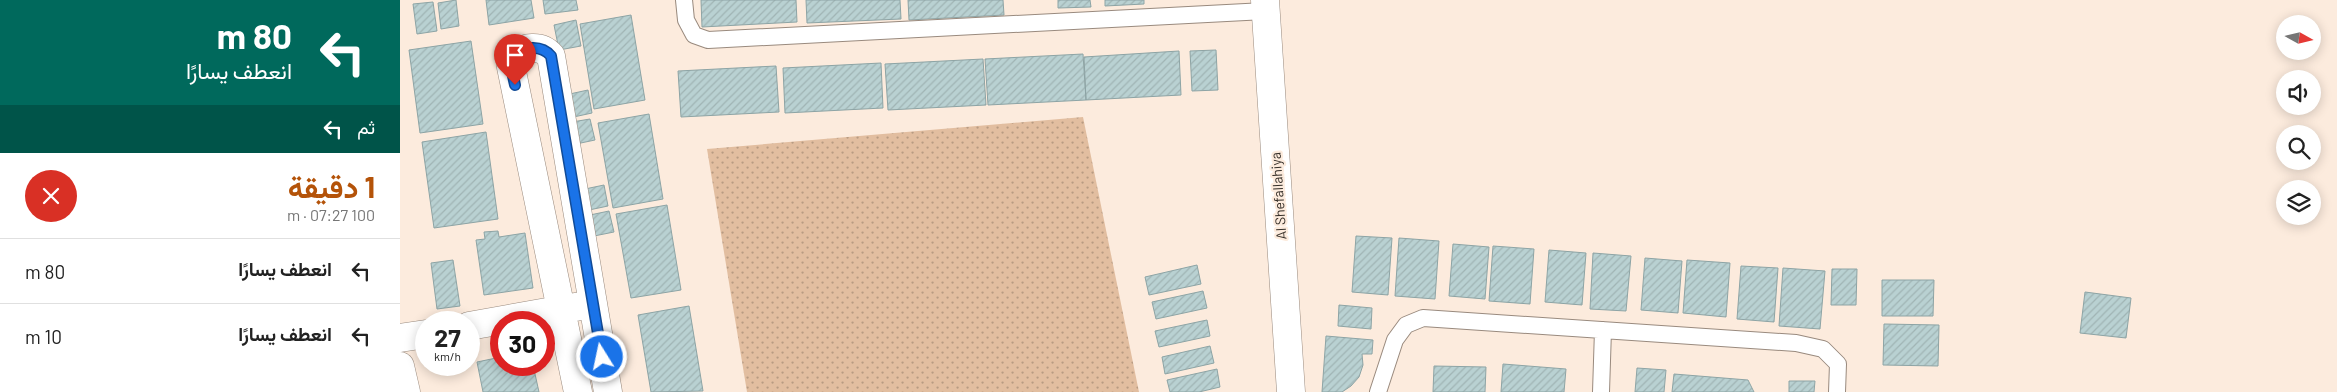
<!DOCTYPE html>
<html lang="ar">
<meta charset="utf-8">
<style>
body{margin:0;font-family:Barlow,Vazirmatn,sans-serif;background:#f2f2f2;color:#222;direction:rtl;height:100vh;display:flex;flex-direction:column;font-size:19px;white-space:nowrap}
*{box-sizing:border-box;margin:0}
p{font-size:16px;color:#767676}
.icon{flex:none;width:28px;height:28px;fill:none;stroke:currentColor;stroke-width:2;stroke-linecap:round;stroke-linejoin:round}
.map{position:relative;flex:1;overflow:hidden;direction:ltr}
.panel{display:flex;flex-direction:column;background:#fff;width:400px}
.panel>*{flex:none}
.guide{background:#00695c;color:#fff;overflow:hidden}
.needle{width:32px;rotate:98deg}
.controls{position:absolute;left:1876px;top:15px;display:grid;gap:10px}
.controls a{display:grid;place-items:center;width:45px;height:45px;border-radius:50%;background:#fff;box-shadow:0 2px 12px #0003;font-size:25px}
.speed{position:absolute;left:15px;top:311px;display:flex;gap:10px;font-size:25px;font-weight:700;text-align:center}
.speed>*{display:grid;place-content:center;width:65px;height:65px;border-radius:50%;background:#fff;box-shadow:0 2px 12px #0003;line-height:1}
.speed small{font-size:12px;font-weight:400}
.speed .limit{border:8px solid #d22;background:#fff;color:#111}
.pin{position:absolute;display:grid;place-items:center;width:42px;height:42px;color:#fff;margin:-51px -21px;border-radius:50% 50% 50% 0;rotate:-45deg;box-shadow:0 0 5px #0007}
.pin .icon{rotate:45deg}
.me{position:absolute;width:55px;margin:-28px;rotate:350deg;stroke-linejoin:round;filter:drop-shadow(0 0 4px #0008)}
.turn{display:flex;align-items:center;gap:18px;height:105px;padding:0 25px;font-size:22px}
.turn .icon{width:65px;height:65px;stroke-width:2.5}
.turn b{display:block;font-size:35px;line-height:42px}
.then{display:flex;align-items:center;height:48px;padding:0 25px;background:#0003;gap:10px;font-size:19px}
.round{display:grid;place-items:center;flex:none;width:52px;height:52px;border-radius:26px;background:#f2f2f2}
.summary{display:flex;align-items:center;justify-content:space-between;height:85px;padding:0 25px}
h1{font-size:30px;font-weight:700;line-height:38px;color:#b45309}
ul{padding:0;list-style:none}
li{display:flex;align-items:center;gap:15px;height:65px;padding:0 25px;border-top:1px solid #e0e0e0}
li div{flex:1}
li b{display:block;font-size:19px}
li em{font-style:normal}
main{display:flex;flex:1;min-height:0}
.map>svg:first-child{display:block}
</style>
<main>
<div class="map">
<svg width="1937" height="392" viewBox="0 0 1937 392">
<defs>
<pattern id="grass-dots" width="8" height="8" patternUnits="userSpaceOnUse" patternTransform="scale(1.25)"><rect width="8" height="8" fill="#e2bea0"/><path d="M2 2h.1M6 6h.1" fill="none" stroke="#b89b82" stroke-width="1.8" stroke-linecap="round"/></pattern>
<pattern id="building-hatch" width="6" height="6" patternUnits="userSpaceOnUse" patternTransform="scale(1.25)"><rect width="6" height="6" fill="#b9d1d2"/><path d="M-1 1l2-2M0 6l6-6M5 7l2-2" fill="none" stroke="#a0b4b4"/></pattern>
</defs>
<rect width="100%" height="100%" fill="#fcebdd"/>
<path fill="url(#grass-dots)" d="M683 117 739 392H347L307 149Z"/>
<path fill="url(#building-hatch)" stroke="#8da4a5" d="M56 0 59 26 41 29 38 3Z
M86 0H131L134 18 89 25Z
M143 0H176L178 10 145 14Z
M301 0H396L397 22 302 27Z
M406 0H500L501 19 407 23Z
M508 0H603L604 15 509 20Z
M658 0H690L691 7 658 8Z
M705 0H744V4L705 6Z
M33 2 37 31 17 34 13 4Z
M231 15 245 100 194 109 180 24Z
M176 20 181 46 159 50 154 25Z
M71 41 83 124 20 133 9 50Z
M816 50 818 90 792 91 790 51Z
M779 51 781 95 686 100 684 57Z
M683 54 686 100 588 105 585 59Z
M583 59 586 105 488 110 485 64Z
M481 63 483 108 385 113 383 68Z
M376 66 379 112 281 117 278 71Z
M188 90 192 113 169 118 165 95Z
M249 114 263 199 213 208 198 123Z
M190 119 195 140 176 144 172 122Z
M86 132 98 219 34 228 22 142Z
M204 185 208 206 189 210 185 189Z
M267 205 281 290 231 298 216 214Z
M209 211 214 232 194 236 190 215Z
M98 231 99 237 125 233 133 288 84 295 76 240 85 239 84 232Z
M956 236 992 238 988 295 952 292Z
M999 238 1039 241 1035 299 995 296Z
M1053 244 1089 247 1085 299 1049 296Z
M1093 246 1134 249 1130 304 1089 301Z
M1149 250 1186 253 1182 305 1145 302Z
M1193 253 1231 256 1226 311 1190 309Z
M1245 258 1282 261 1278 313 1241 310Z
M53 260 60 306 37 309 31 263Z
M1287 260 1330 263 1326 317 1283 313Z
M797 265 801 284 749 295 745 277Z
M1341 266 1378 268 1374 322 1337 319Z
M1383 268 1425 271 1420 329 1379 326Z
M1432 269H1457L1456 305H1431Z
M1482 280H1534L1533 316H1482Z
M803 291 807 308 756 319 752 302Z
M1685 292 1731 298 1726 338 1680 333Z
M939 305 972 308 971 329 938 326Z
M289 306 303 391 251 392 238 315Z
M807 320 810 336 759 347 755 331Z
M1484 324 1539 325 1538 366 1483 365Z
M926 336 973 340 972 354H962L963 365 959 377 951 386 942 392H922Z
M810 346 814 363 765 374 762 357Z
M101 357V365H133L139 392H83L77 362Z
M1103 364 1166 369 1164 392H1101Z
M1034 366 1086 367 1085 392H1033Z
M1237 368 1266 370 1264 392H1235Z
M817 369 820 387 799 392H770L767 380Z
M1274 374 1348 380 1354 392H1272Z
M1389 381H1415L1414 392H1389Z"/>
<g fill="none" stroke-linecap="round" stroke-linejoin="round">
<g stroke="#998a7e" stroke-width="18">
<path id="service" d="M284 0 286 20 294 35 308 40 865 11
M978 392 995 340 1006 325 1023 318 1396 343 1423 349 1438 364 1437 392
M1201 392 1203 330"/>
</g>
<g stroke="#998a7e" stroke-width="29">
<path id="minor" d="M865 0 891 392
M69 326 181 306
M0 338 26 334
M178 392 111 67 112 55C124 47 141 44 151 56L208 392"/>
</g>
<g stroke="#998a7e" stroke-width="29">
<path id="tertiary" d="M0 366 6 392"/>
</g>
<use href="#service" stroke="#fff" stroke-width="16"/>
<use href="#minor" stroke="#fff" stroke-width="28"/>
<use href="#tertiary" stroke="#fff" stroke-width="28"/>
</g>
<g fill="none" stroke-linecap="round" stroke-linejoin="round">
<g stroke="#114b97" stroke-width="12">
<path id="route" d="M115 85 111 67 112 55C124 47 141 44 151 56L202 357"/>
</g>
<use href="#route" stroke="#1a73e8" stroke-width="9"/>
</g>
<g text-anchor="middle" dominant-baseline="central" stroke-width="4.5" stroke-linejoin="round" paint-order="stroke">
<g font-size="14" fill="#352f29" stroke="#fcebdd">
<text transform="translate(878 196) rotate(-94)">Al Shefallahiya</text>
</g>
</g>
</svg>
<div class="controls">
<a><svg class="needle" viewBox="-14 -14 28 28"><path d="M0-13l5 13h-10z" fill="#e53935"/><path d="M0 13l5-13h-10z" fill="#767676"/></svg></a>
<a><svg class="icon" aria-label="sound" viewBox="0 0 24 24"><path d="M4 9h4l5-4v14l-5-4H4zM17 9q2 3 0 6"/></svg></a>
<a><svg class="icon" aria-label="search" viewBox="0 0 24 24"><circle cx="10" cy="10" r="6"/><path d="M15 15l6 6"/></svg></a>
<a><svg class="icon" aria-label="layers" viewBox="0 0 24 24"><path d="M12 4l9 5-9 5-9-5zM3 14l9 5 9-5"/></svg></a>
</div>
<div class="speed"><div>27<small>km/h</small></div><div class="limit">30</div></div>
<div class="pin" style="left:115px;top:85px;background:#d93025"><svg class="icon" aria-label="arrive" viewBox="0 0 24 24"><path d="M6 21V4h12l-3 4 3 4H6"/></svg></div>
<svg class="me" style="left:202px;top:357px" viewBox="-20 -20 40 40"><circle r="17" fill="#1a73e8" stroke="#fff" stroke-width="3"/><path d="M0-11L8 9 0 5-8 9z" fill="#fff"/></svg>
</div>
<section class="panel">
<div class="guide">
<div class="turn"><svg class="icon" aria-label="left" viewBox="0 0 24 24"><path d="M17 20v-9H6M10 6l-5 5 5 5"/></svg><div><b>80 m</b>انعطف يسارًا</div></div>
<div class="then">ثم<svg class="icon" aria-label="left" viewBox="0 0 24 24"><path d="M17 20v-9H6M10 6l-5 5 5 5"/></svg></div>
</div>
<div class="summary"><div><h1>1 دقيقة</h1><p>100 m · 07:27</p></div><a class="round" style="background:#d93025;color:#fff"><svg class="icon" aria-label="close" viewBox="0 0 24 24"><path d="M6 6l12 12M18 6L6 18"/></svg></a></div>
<ul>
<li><svg class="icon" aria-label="left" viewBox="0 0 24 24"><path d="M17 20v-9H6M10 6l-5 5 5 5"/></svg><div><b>انعطف يسارًا</b></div><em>80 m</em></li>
<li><svg class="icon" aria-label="left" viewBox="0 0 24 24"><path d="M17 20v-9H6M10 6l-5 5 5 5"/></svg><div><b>انعطف يسارًا</b></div><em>10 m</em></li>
</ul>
</section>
</main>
